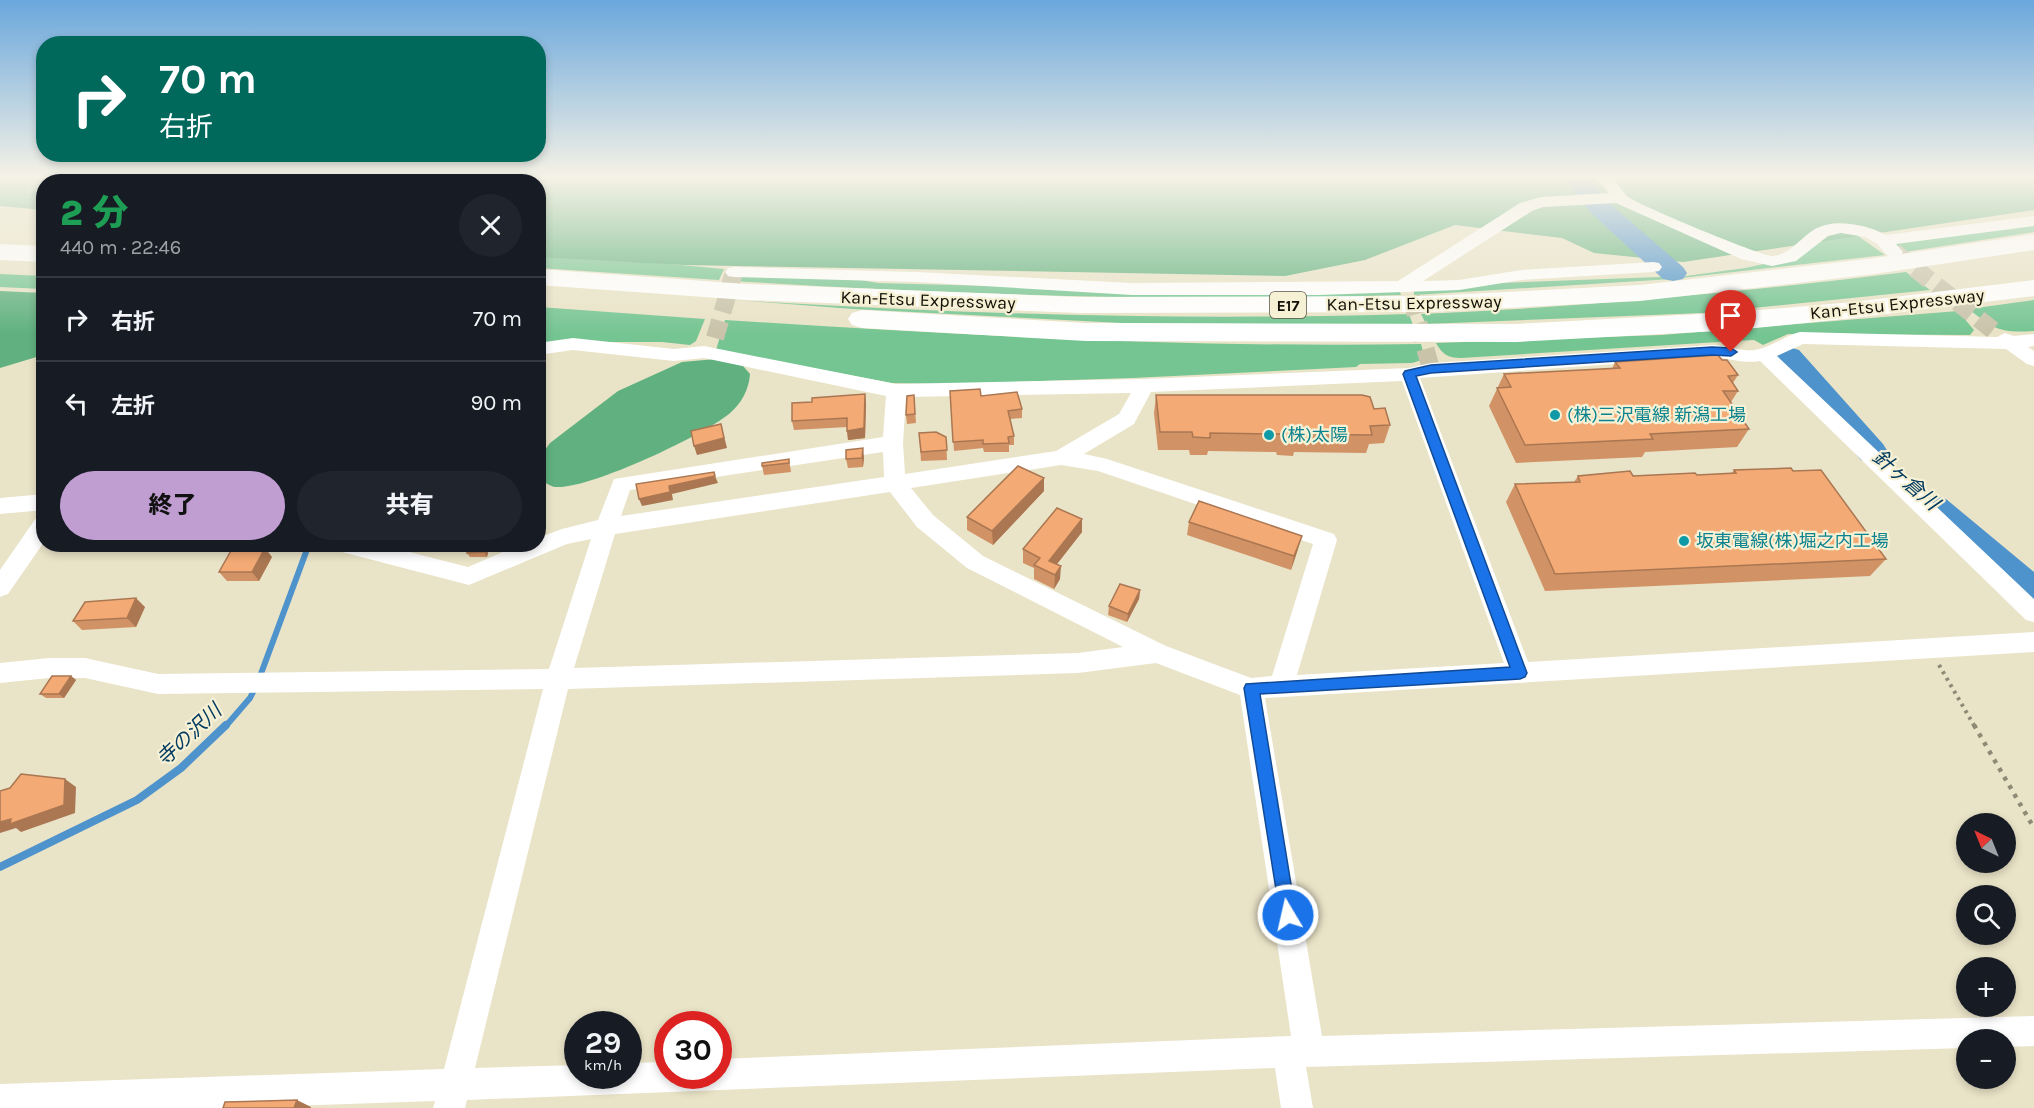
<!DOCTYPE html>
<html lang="ja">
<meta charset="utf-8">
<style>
body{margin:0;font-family:Karla,"Noto Sans JP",sans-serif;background:#20242c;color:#f1f3f6;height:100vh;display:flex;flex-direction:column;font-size:22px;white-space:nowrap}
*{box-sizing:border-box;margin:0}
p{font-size:20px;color:#9ea1a6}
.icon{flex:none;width:33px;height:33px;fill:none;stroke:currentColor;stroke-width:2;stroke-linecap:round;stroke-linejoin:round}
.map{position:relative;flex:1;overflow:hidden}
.drawer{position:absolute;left:36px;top:174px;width:510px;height:378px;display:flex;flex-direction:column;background:#171b24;border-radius:24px;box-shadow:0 3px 9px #0003}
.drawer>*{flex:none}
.top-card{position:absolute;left:36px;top:36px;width:510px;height:126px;border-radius:24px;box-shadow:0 3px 9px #0003;background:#00695c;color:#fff;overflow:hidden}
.needle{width:39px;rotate:317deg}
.fabs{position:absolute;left:1956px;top:813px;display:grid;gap:12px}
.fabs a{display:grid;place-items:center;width:60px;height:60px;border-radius:50%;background:#171b24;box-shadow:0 3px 9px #0003;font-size:30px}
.speed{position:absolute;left:564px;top:1011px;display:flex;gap:12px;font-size:30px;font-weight:700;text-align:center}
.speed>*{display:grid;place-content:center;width:78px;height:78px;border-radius:50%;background:#171b24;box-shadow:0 3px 9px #0003;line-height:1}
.speed small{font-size:15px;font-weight:400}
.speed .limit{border:9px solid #d22;background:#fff;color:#111}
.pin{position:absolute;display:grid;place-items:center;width:51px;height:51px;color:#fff;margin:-62px -26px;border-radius:50% 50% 50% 0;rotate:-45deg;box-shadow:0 0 6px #0007}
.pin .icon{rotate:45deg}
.me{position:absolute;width:66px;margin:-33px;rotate:351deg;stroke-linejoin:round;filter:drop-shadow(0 0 4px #0008)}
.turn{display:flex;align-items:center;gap:21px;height:126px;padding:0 24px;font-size:27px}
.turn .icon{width:78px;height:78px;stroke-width:2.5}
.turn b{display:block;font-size:42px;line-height:51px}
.round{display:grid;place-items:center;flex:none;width:63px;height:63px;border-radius:32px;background:#20242c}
.head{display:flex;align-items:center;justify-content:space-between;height:102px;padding:0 24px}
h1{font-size:36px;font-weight:800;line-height:45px;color:#1e9e55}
.primary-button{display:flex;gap:12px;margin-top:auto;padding:12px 24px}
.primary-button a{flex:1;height:69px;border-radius:36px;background:#c19ed2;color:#111;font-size:24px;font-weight:800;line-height:69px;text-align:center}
.primary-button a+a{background:#20242c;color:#f1f3f6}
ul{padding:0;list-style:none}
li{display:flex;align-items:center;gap:18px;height:84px;padding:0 24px;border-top:2px solid #363941}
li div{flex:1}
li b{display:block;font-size:22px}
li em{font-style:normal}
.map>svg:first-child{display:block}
</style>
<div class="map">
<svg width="2034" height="1108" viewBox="0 0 2034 1108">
<rect width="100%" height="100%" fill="#e9e3c7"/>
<path fill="#75c592" d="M2034 223V232L1898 253 1888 241Z
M1851 231 1885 255 1672 279 1414 295V286L1686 276 1745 268 1792 258 1812 241Z
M538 252 724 269 719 280 539 268Z
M1906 272 1930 290 1703 313 1426 324 1421 314C1584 307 1745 292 1906 272Z
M0 274 43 276V289L0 287Z
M737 274 850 278 878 283 1132 290 1399 289 1401 295C1178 302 956 295 734 281Z
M734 300C959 314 1184 321 1409 314L1413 325 1122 323 853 309Z
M2034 300V331C2001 333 1994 330 1969 309Z
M539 307 705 319 696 341 690 345 662 342H539Z
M1958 311 1974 330 1970 335 1788 334 1763 345 1754 340 1735 341 1461 358C1448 358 1442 354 1436 343L1661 335Z
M725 320C957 335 1189 348 1421 344L1425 359 1412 363 1360 364 1356 367 1132 378 945 384 892 383 716 350Z"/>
<path fill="#60b17f" d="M0 178H298L295 182H44L43 210 0 206Z
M357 178H2034V210L1683 262 1594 253 1562 238 1455 225 1365 260 1285 276 683 265 539 257 538 182H355Z
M0 291 43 293V355L0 368Z
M716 359 743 366 750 374C749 390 741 404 729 414 702 436 588 490 555 487 549 486 543 481 539 478V458L550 443 618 391 682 362Z"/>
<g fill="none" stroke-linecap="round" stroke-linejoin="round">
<path stroke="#4e93cb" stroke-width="4.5" d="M338 182 340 178"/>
<path stroke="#4e93cb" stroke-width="6" d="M259 679 309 544
M225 727 250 698 255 688"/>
<path stroke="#4e93cb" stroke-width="8" d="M0 867 137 800 181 768 226 725"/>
<path fill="#4e93cb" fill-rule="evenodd" d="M1564 178H1589L1608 202 1683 267 1687 273 1683 279 1673 281 1663 279 1590 212Z
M1789 347 1799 350 1883 444 1888 452 1883 460 1872 463 1861 460 1779 364 1774 357 1779 350Z
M1934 496 1946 499 2034 572V606L2021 602 1922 517 1917 508 1922 499Z"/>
<path stroke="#c9c3aa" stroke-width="18" stroke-dasharray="18 9" stroke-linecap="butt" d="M1894 252 1994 331
M1411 297 1431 369
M715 338 734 272"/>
<path stroke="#8e8a76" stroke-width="3" stroke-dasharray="2 4" stroke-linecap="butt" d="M431 182 461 178"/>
<path stroke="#8e8a76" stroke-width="4" stroke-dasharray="3 4.5" stroke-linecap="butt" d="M1939 665 1975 727"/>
<path stroke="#8e8a76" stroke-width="4.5" stroke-dasharray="4 6" stroke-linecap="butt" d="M1974 725 2034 828"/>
<path fill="#fff" fill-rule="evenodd" d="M1596 178H1613C1618 184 1623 192 1627 196 1633 203 1761 256 1772 256 1789 256 1801 237 1815 229 1834 218 1866 224 1886 235L2034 216V226L1896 244 1903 252 1900 256H1888L1877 244 1865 237 1841 233 1828 236 1796 261 1772 266 1741 259 1616 203 1543 207 1532 211 1423 281 1459 280 1521 270 1653 262 1659 263 1662 267 1659 271 1653 272 1521 280 1459 290 1319 295H1132L917 282 734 277 728 276 725 272 728 268 734 267 917 272 1132 283 1398 281 1520 203 1541 197 1609 193Z
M1800 332 1997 337 2005 333 2014 336 2034 334V346L2028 347 2034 351V366L2027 364 2006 349 1803 344 1777 356 2034 599V622L2026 620 1760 361C1743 364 1729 358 1712 357L1420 378 1528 662 2034 632V652L1265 698 1322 1036 2034 1016V1046L2006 1047V1040H1966V1048L1306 1067 1313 1108H1281L1275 1068 467 1100 465 1108H433L435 1101 230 1108H0V1084L444 1069 543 689 158 694 85 678H49L0 683V663L49 658H85L158 674 549 669 591 539 567 544 469 585 342 552 334 550 331 544H378L468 567 522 544H538V538L562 529 598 520 614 479 883 437 886 396 704 358 674 361 573 350 538 355V343L573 338 674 349 704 346 896 384 1144 379 1409 368 1431 363 1712 345C1724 345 1734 349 1745 350 1763 353 1783 336 1800 332ZM1402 381 1504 663 1297 675 1337 540 1334 534 1107 459 1084 454 1134 424 1151 392ZM1131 393 1119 414 1056 451 905 474 903 443 906 397ZM883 452 884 477 621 516 630 490ZM1061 465 1098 471 1313 544 1272 676 1251 678 1166 646 983 556 933 515 911 488ZM890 492 917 527 967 568 1123 647 1078 653 574 668 615 534ZM1156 663 1240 695 1291 1036 718 1059V1076H668V1062L628 1063V1076H578V1065L475 1068 568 689 1078 673Z
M44 494V510L0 514V498Z
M44 516V542L8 594 0 597V570L36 518Z"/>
<path fill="#fff" fill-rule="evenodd" d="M2034 234V250L1875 274 1640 301 1428 312 1080 313 746 300 538 285V269L746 284 1080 297 1428 296 1640 285 1875 258Z
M0 244 44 246V262L0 260Z
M2034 280V296L1853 318 1736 330 1517 342 1086 341 862 328 852 325 848 319 852 313 862 310 1086 323 1517 324 1736 312 1853 302Z"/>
</g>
<path fill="#d19265" d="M1722 360 1738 375 1733 383 1738 391 1731 402 1749 429 1737 447 1645 452 1642 457 1516 463 1489 406 1504 374 1612 369 1615 362Z
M950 391 981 396 1022 409V418L1010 419 1014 436V445H1009V452H984L983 448 954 451Z
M865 394 866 404 865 438 848 440 847 427 794 430 792 421 812 402Z
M914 395 916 423 907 424 906 415Z
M1156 395 1374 409 1390 425 1384 443 1369 444 1366 453 1294 452 1293 456 1277 455 1276 452 1208 451 1207 455H1190L1189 450H1158L1154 413Z
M919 433 946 437 947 460 921 461Z
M864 457 863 467 848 468 846 459Z
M789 459 791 472 764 475 762 466Z
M1734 470 1793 471 1886 559 1870 576 1545 591 1506 502 1515 484 1574 482 1578 476 1697 475 1731 474Z
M1044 491 993 545 967 530V517Z
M1082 519V532L1057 564 1060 579 1054 589 1034 579V568L1023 563V549Z
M1189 522 1298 549 1291 570 1187 535Z
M490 544 487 557H470L467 553Z
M272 557 259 581H227L219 572Z
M1140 590 1139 599 1127 622 1108 615 1109 606Z
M145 607 136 627 82 630 73 621Z
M71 676 76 680 64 698H46L40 694Z"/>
<path fill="#aa7752" d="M865 394 866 404 865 438 848 440 847 431Z
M721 424 727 448 697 455 694 446Z
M863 448 864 457 863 467 862 458Z
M715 476 718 483 672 494 673 500 642 506 639 499 669 486Z
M1044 478V491L993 545 992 531Z
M1082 519V532L1050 573 1049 561Z
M1302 536 1298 549 1291 570 1294 556Z
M486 544H490L487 557 484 552Z
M265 548 272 557 259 581 252 572Z
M1061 566 1060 579 1054 589 1055 575Z
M1140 590 1139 599 1127 622 1128 614Z
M136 598 145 607 136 627 127 618Z
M71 676 76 680 64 698 59 694Z
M65 779 76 787 75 813 21 832 16 828 0 833V822L11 819Z
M297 1100 311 1107V1108H294Z"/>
<path fill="#f3aa75" stroke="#aa7752" stroke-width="1.5" d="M1718 355 1722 360H1727L1738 375 1728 376 1738 391H1723L1749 429 1650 434 1653 439 1525 445 1497 388 1511 387 1504 374 1620 368 1615 362Z
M980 389 981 396 1017 392 1022 409 1008 411 1014 436 1008 437 1009 443 983 444V440L953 442 950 391Z
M865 394 864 428 847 431V418L792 421V403L812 402V398Z
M914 395 915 414 906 415 907 396Z
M1156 395H1362L1370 397 1374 409 1385 408 1390 425 1370 426 1372 435 1297 434 1298 438 1282 437 1280 434 1210 433V438L1193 437 1192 432H1160Z
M721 424 724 438 694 446 691 431Z
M936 432 946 437 947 450 921 452 919 433Z
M863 448 862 458 846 459V450Z
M789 459V463L762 466V463Z
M1018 466 1044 478 992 531 967 517Z
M1791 468 1793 471 1821 470 1886 559 1555 574 1515 484 1580 482 1578 476 1630 471 1633 476 1695 473 1697 475 1736 473 1734 470Z
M714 472 715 476 669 486 670 492 639 499 636 484Z
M1199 501 1302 536 1294 556 1189 522Z
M1057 508 1082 519 1049 561 1061 566 1055 575 1034 565 1040 558 1023 549Z
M470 544H486L484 552 467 553Z
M265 548 252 572H219L232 549Z
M1120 584 1140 590 1128 614 1109 606Z
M136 598 127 618 73 621 85 602Z
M52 676H71L59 694H40Z
M21 774 65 779 64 805 10 824 11 819 0 822V791L10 788Z
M297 1100 294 1108H223L225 1102Z"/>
<linearGradient id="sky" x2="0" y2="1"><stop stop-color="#6aa7dc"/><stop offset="0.53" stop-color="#f5f2e6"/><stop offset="1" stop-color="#f5f2e6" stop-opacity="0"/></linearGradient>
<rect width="2034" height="334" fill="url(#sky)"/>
<path fill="#1a73e8" stroke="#114b97" stroke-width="1.5" d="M1712 347 1731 348 1737 352 1731 356 1712 355 1431 373 1416 376 1527 673 1525 677 1520 679 1260 694 1296 915 1294 921 1288 924 1281 921 1244 688 1246 684 1510 667 1403 374 1405 371 1431 365Z"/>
<g fill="#0f9aa8" stroke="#f6f0d4" stroke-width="2">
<circle cx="1555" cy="415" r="6"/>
<circle cx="1269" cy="435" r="6"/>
<circle cx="1684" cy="541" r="6"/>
</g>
<g text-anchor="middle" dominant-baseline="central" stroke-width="4.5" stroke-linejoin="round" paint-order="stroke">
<rect fill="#f6f0d4" stroke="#565344" stroke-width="1.5" x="1270" y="292" width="36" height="26" rx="4.5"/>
<g font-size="16" font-weight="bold" fill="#121007">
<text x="1288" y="305">E17</text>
</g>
<g font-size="18" fill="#121007" stroke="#f6f0d4">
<text transform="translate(928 300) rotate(2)">Kan-Etsu Expressway</text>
<text transform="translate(1414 303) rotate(-1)">Kan-Etsu Expressway</text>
<text transform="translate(1897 304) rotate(-6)">Kan-Etsu Expressway</text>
</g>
<g font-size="18" fill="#0d838f" stroke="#f6f0d4" text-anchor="start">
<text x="1567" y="415">(株)三沢電線 新潟工場</text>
<text x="1281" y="435">(株)太陽</text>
<text x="1696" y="541">坂東電線(株)堀之内工場</text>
</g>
<g font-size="20" font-style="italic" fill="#033b60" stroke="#f6f0d4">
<text transform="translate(1906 480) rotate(41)">針ヶ倉川</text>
<text transform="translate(189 735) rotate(-43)">寺の沢川</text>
</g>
</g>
</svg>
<div class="fabs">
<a><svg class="needle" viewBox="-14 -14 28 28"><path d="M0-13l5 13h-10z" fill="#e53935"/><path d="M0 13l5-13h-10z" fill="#9ea1a6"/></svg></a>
<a><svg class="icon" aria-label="search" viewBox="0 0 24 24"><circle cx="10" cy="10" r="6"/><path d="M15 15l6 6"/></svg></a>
<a>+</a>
<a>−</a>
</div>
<div class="speed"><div>29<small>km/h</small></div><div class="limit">30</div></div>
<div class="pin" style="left:1731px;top:352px;background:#d93025"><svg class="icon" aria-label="arrive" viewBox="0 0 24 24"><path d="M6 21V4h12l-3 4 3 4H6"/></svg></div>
<svg class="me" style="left:1288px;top:915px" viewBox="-20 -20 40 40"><circle r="17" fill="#1a73e8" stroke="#fff" stroke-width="3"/><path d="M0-11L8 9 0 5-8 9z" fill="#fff"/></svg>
<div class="top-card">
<div class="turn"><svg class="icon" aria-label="right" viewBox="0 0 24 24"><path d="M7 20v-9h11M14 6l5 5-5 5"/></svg><div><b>70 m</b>右折</div></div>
</div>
<section class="drawer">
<div class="head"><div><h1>2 分</h1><p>440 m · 22:46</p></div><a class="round"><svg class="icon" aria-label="close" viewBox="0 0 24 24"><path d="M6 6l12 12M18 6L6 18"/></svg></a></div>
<ul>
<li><svg class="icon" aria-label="right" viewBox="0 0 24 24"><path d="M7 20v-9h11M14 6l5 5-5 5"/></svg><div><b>右折</b></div><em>70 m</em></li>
<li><svg class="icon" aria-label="left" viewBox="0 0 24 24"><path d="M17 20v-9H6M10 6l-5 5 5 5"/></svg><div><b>左折</b></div><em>90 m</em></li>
</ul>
<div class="primary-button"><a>終了</a><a>共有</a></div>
</section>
</div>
